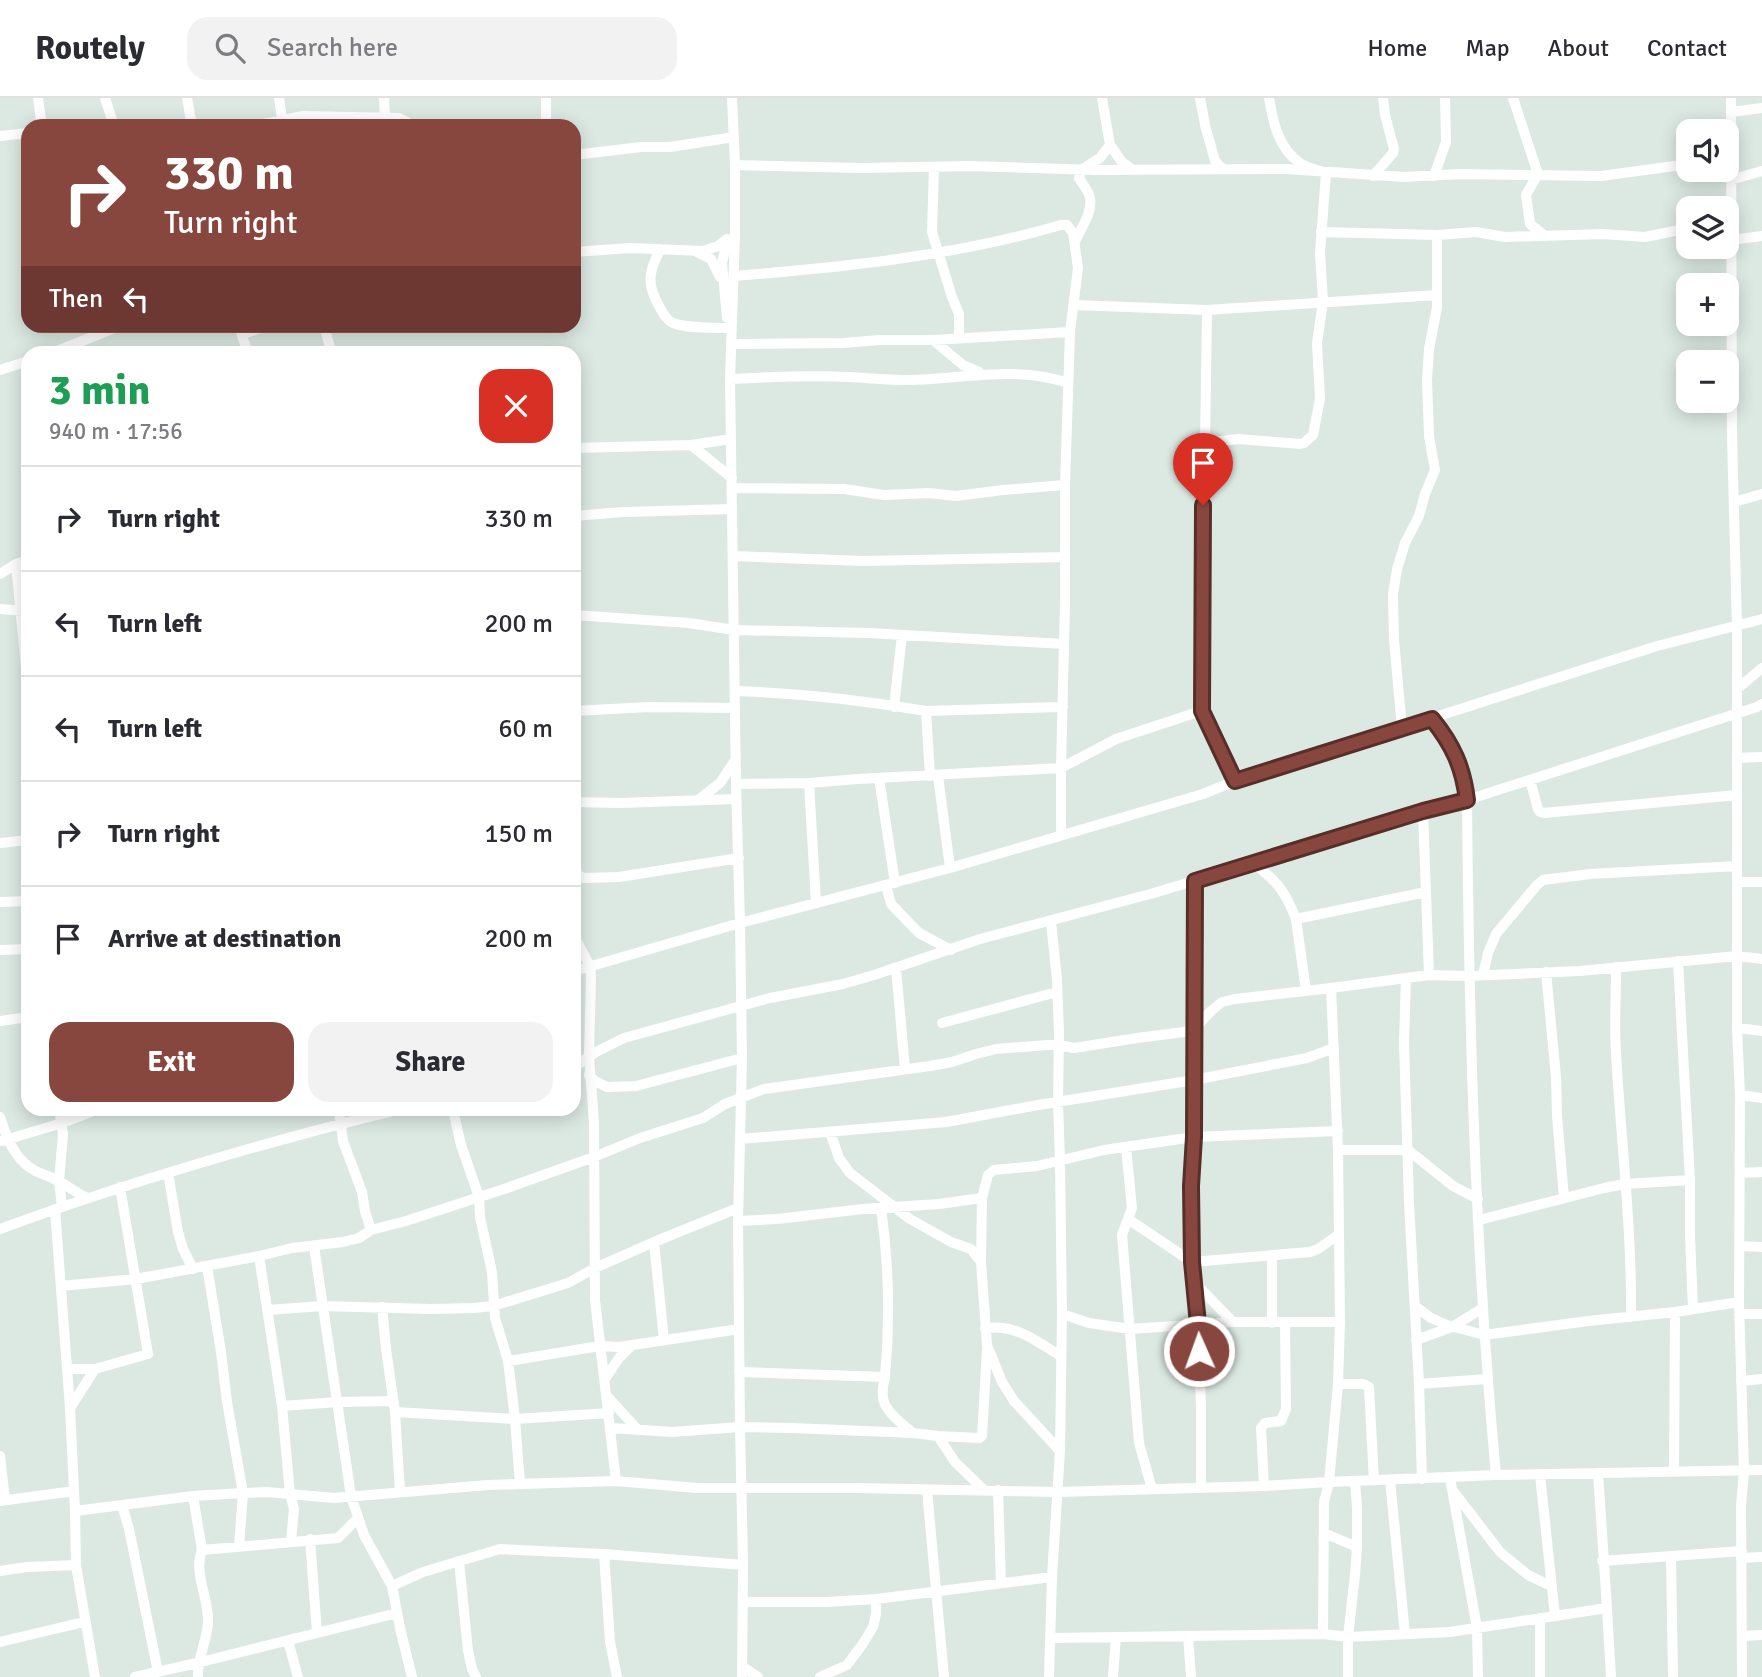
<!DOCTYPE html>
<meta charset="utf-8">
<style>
body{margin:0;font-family:Signika,sans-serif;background:#f2f2f3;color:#2b2b33;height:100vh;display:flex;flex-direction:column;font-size:26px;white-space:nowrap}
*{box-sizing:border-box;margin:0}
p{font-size:23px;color:#7c7c81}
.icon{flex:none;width:38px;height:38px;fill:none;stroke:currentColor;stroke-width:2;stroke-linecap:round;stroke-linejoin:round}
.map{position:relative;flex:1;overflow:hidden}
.drawer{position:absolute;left:21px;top:248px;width:560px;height:770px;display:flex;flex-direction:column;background:#fff;border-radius:21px;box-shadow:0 4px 18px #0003}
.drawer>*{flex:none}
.top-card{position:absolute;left:21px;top:21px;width:560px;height:214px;border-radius:21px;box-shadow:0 4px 18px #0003;background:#87473e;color:#fff;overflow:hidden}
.tools{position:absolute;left:1676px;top:21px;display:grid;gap:14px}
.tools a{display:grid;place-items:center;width:63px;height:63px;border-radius:14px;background:#fff;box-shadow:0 4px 18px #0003;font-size:35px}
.pin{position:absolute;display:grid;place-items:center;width:60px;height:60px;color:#fff;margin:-72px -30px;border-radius:50% 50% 50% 0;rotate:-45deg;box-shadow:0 0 7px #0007}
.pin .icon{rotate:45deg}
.me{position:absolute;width:77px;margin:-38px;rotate:358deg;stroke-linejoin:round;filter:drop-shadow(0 0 5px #0008)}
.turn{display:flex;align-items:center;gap:24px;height:147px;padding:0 28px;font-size:32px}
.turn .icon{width:91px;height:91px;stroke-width:2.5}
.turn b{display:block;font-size:49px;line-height:60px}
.then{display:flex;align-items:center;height:66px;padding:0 28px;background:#0003;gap:14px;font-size:26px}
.round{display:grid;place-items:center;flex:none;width:74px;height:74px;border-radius:21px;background:#f2f2f3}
.headline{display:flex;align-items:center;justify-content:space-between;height:119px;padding:0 28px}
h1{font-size:42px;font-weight:800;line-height:52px;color:#1e9e55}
.primary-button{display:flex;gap:14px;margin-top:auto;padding:14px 28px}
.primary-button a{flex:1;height:80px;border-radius:21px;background:#87473e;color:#fff;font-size:28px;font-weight:800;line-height:80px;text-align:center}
.primary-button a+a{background:#f2f2f3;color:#2b2b33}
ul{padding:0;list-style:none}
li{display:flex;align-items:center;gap:21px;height:105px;padding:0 28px;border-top:2px solid #e1e1e2}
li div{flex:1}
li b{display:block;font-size:26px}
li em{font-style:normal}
header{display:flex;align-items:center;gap:42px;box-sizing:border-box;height:98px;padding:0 35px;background:#fff;border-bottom:2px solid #e1e1e2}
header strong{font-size:33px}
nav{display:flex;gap:38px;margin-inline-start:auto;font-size:24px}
.search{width:490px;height:63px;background:#f2f2f3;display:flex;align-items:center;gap:18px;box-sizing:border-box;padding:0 24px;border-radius:21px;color:#7c7c81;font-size:26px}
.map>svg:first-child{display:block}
</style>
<header>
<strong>Routely</strong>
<div class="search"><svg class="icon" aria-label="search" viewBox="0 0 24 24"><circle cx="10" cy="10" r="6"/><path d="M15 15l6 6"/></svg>Search here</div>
<nav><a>Home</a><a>Map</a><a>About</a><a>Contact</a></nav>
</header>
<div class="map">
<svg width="1762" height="1579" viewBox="0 0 1762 1579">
<rect width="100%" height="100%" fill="#dce9e3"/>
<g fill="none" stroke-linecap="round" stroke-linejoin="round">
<path stroke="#fff" stroke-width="10" d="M38 0 41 22 45 28
M105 0 114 28
M187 0 192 28
M279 0 283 28
M384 0 385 20
M732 0 735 67V136L730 281 736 686 740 825 742 960 738 1123 740 1329 743 1467 742 1579
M1102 0 1110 47 1122 64 1133 72
M1200 0 1205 27 1215 63 1223 71
M1513 0 1538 76 1526 97 1530 126 1545 138
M1731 0 1732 339 1737 528V930L1740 997 1739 1204 1744 1373 1741 1408 1742 1579
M1731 14 1762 10
M253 28 303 18 399 20 414 28
M546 28V0
M0 38 28 35
M574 57 641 49H670L734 39
M735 67 861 70 971 68 1096 72 1287 71 1404 79 1460 76 1601 78 1689 66
M934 69 932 134 952 199 959 216V240
M1373 78 1393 55 1394 51 1385 17 1383 0
M1434 78 1446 44 1445 0
M1730 82 1762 73
M1321 134 1437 137 1476 134 1505 139 1603 136 1645 139 1689 130
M1731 142 1762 138
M727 143 722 165 727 220
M1075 144C1080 131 1093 115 1090 100 1089 93 1083 87 1079 80L1081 72 1100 60 1110 47
M660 151C649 174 646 185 659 208 663 215 666 222 673 225 689 231 711 229 729 230
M574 154 630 150 703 153 718 148 727 141
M697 154 711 161 720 179
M734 178C845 169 954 158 1061 127H1067L1073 135 1078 170 1070 234 1065 387V504L1061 670V737
M1074 207 1207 212 1437 197
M239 228 248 256
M324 228 332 256
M242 236 268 228
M933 242 963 267 979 274
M731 246 843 245 880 242H933L1070 234
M50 256 119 228
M0 272 28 263
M730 281C769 279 809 277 849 279 868 280 888 282 908 282 963 281 1014 267 1068 285
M1206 345 1238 341 1300 346 1304 345 1313 337 1320 301 1317 245 1323 203 1320 155 1326 75C1318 72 1307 70 1300 65 1278 50 1273 24 1269 0
M691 347 732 380
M574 350 691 347 731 341
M732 390 844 391 884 397 929 395 956 398 1003 392 1065 387
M1734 404 1762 396
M574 418 623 414 732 411
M733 458 862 463 1065 459
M16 466 28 591
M0 476 16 466 28 462
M0 511 25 513
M574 517 689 525 734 532 869 535 1064 546
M1737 591 1762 570
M735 593C799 595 863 602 926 613L930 678
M894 609 902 537
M574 613 649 609 735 610
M926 613 1063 609
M1201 613 1207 212
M1432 621C1453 647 1463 669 1467 702 1469 927 1475 1153 1496 1377
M1402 630 1394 542 1393 496 1397 471 1405 445 1419 418 1425 396 1435 372 1429 338 1427 282 1429 251 1437 209V137
M574 654V679
M1737 660 1762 659
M938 678 950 770
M879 680 895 785
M1530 682 1538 711 1540 714 1544 715 1737 697
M809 685 816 805
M736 686 809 685 858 681 1061 670 1116 641 1201 613 1235 683
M698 702 720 685 734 664
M574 704 620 705 736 701
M1423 713 1429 877
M574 718 576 772 579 778 584 780 619 779 739 760
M0 745 28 742
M1253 765C1277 783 1285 793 1296 821L1306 893
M1195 784 1194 1039 1191 1088V1133L1192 1164 1198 1226 1201 1309V1389
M1737 784H1762
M886 787 891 806 919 835 951 852
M0 804 28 803
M1296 821 1426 794
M574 838 590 868 591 879 589 958 594 1025 595 1202 616 1383
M0 852 28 851
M1678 863 1690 1082V1138L1693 1211
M1616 869C1616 898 1614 927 1616 955 1621 1043 1632 1131 1631 1219
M896 870 905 971
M574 873 740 825 950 770 1203 696 1235 683 1657 548 1762 521
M1546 874 1556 979 1557 1018 1564 1100
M1483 877 1488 855 1496 836 1537 787 1543 782 1590 776 1737 768
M1406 880 1404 944 1409 1105 1419 1286 1422 1381
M0 923 28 919
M942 925 1057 894
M1737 930 1762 933
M574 969 596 954 624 940 770 900 843 886 874 877 980 841 1154 795 1423 713 1467 702 1757 609 1762 606
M589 977 595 983 607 989 636 988 742 960
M1740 997 1762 1000
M59 1012 63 1036 59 1083 62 1109
M339 1012 343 1043 362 1094 365 1113 371 1132
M453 1012 461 1047 479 1099 480 1119 492 1174 495 1220 508 1263 510 1279 515 1321 520 1386
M0 1019C6 1038 14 1060 32 1071 40 1076 50 1078 58 1083 68 1088 77 1095 87 1100
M830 1034 839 1060 850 1075 910 1121 951 1144 971 1151 981 1164
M740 1041 946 1024 1038 1007 1194 982 1307 960 1334 950
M2 1043 62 1025 96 1012
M1126 1049 1132 1110 1122 1137 1123 1149 1139 1345 1152 1391
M1338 1052H1408L1453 1088 1478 1101
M168 1075 178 1134 183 1151 193 1171
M1740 1075 1762 1074
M55 1111 70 1310 75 1413 76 1467 95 1579
M1128 1121 1192 1164 1310 1154 1318 1151 1338 1137
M1479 1122 1604 1090 1625 1086 1690 1082
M738 1123 777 1121 863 1111 939 1106 982 1100
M0 1131C79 1102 158 1077 238 1054 291 1039 344 1024 398 1012
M654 1144 664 1242
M314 1148 351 1398 364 1437 392 1488 400 1530 412 1579
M1740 1148 1762 1149
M259 1158 282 1308 290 1396 294 1411 291 1443
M207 1168 221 1254 227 1304 243 1395 239 1448
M1193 1183 1233 1224
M61 1188 136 1181 259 1158 292 1150 343 1144 359 1140 371 1132 406 1123 504 1091 594 1059 640 1040 703 1020 725 1006 764 991 930 968 952 964 976 956 996 951 1047 947H1059L1074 950 1137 940 1184 934 1194 931 1211 913 1222 904 1235 901 1331 890 1429 877 1468 878 1580 873 1737 858 1762 861
M1415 1208 1431 1220 1447 1227 1484 1237 1588 1223 1675 1214 1739 1204
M382 1209 386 1251 395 1314 400 1394
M268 1212 322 1208 431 1211 474 1210 493 1208 568 1185 595 1170 654 1144 738 1110
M1062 1216 1089 1225 1130 1231 1233 1224H1340
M1739 1216H1762
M1272 1225V1157
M985 1230C991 1230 997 1229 1003 1230 1023 1232 1044 1248 1061 1258
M1416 1242 1452 1229 1483 1210
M508 1263 600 1248 619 1249 739 1231
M68 1271H95L148 1256 120 1089
M739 1274 885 1279C890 1224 889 1166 881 1110
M885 1279C883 1287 881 1296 884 1304 888 1316 904 1327 913 1335
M605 1281 619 1260 631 1248
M1741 1283 1762 1281
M1338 1286H1363L1369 1289 1374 1383
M1419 1286 1487 1281
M607 1298 638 1332
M282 1308 338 1304 393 1303
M70 1310 95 1271
M395 1314 515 1321 609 1315
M611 1330 672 1334 740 1329 792 1330 913 1335 938 1338 955 1364 984 1392
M938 1338 979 1340 982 1338 987 1252
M1060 1353 1014 1303 1002 1284 987 1247 981 1164 982 1100 988 1077 994 1072 1037 1068 1104 1052 1194 1039 1338 1033
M0 1358 5 1402
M1674 1373 1675 1214
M1598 1375 1607 1510
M1540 1377 1555 1518 1607 1510 1611 1579
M1450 1380 1477 1530 1478 1579
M1390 1382 1405 1536
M1264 1388 1261 1330 1265 1325 1281 1323 1286 1311 1285 1224
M927 1392 944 1579
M998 1392 1001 1485
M1454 1394 1500 1454 1528 1477 1551 1488
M193 1398 202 1452C193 1475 209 1500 208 1524 207 1544 197 1560 198 1579
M0 1403 74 1393
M122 1407 129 1431 158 1574
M75 1413 193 1398 243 1395 267 1394 334 1400 488 1387 616 1383 697 1390H856L1058 1394 1264 1388 1329 1384 1496 1377 1762 1372
M1324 1435 1357 1449
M310 1441 317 1535
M202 1452 338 1440 358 1420
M604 1456 610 1544 617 1579
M1671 1459 1673 1579
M1741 1460 1762 1459
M459 1463 468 1553 472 1571 476 1579
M1602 1463 1742 1453
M0 1473 27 1469 76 1467
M392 1488 423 1474 500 1451 604 1456 743 1467
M743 1504H827L876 1501 1052 1479
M1540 1520V1579
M1323 1536 1324 1404 1329 1384 1338 1286 1340 1224 1338 1052 1331 890
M1188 1538 1191 1579
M1742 1538 1762 1537
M1051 1540 1323 1536 1348 1539 1450 1534 1555 1518
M288 1543 298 1579
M0 1544 84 1524
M743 1569 758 1579
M135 1579 197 1565 397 1515
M820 1579 847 1567 862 1547 873 1529 876 1516V1501
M1049 1579 1052 1479 1060 1353 1062 1216 1060 1063 1058 1005 1059 935 1057 882 1051 824
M1113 1579 1116 1539
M1348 1579V1539L1355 1477 1357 1449V1410L1355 1383"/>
</g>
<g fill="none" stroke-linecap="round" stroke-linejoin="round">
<g stroke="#582e28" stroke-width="18">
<path id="route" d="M1199 1253 1198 1226 1192 1164 1191 1088 1194 1039 1195 783 1423 713 1467 702C1463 669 1453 647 1432 621L1235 683 1202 613 1203 407"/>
</g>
<use href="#route" stroke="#87473e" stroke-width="12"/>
</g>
</svg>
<div class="tools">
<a><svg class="icon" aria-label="sound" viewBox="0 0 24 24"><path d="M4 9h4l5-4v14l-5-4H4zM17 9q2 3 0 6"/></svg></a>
<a><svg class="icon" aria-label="layers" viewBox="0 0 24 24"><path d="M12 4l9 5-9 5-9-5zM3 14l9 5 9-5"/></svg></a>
<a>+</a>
<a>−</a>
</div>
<div class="pin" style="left:1203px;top:407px;background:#d93025"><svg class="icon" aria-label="arrive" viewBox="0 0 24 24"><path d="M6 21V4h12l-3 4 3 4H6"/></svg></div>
<svg class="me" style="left:1199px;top:1253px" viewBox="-20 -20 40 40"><circle r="17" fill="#87473e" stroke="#fff" stroke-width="3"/><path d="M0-11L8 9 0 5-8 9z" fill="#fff"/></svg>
<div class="top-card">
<div class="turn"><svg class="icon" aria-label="right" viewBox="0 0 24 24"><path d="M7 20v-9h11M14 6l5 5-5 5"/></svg><div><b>330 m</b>Turn right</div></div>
<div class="then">Then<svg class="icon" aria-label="left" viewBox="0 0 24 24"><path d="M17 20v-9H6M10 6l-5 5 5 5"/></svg></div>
</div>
<section class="drawer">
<div class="headline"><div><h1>3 min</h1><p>940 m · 17:56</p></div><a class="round" style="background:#d93025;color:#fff"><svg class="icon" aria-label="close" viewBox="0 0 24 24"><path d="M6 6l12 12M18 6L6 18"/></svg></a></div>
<ul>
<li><svg class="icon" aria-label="right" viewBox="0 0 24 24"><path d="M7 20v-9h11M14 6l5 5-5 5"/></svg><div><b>Turn right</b></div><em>330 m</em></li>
<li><svg class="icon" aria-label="left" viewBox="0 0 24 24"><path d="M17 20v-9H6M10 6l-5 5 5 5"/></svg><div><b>Turn left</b></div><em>200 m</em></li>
<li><svg class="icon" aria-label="left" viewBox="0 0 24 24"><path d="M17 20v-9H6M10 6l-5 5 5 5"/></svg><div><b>Turn left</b></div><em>60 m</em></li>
<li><svg class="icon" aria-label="right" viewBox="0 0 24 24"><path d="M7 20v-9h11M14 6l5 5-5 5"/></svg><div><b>Turn right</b></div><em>150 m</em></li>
<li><svg class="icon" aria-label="arrive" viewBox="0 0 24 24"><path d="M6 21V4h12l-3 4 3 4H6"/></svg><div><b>Arrive at destination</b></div><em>200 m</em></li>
</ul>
<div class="primary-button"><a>Exit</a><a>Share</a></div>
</section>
</div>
